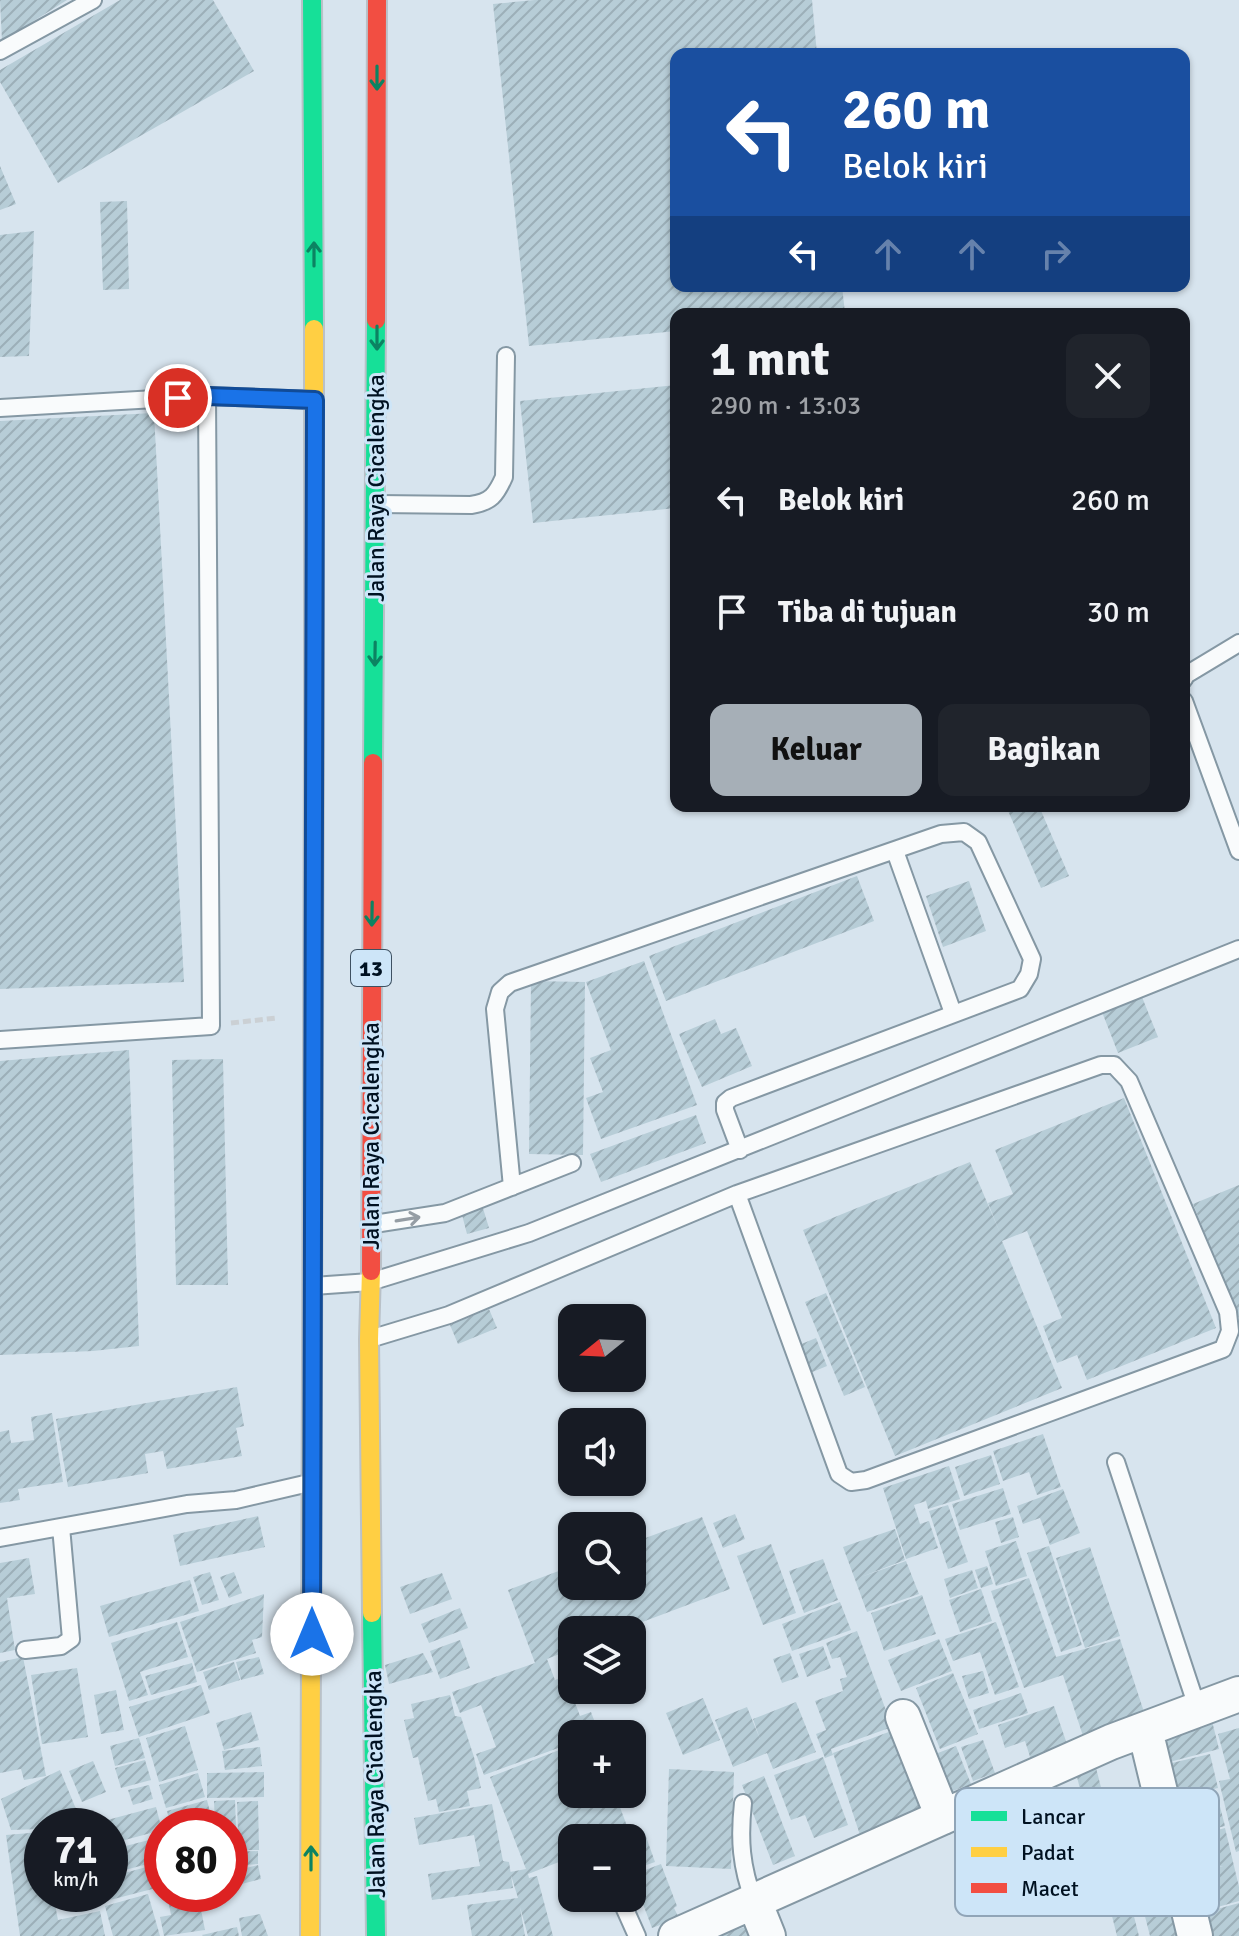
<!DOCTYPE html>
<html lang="id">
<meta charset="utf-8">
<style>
body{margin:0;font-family:Signika,sans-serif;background:#20242c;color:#f1f3f6;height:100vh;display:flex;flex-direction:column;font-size:30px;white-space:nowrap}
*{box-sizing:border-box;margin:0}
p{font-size:26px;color:#9ea1a6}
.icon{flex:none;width:44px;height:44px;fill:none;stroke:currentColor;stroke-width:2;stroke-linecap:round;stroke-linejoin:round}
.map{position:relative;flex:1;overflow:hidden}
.details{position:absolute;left:670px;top:308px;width:520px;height:504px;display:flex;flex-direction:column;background:#171b24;border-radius:16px;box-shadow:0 2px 6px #0004}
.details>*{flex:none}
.hud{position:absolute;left:670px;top:48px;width:520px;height:244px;border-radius:16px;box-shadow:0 2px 6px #0004;background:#1a4fa0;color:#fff;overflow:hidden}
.needle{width:52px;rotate:252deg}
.controls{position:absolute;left:558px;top:1304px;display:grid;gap:16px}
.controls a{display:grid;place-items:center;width:88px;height:88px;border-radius:16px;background:#171b24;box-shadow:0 2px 6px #0004;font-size:40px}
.speed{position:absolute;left:24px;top:1808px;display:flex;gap:16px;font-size:40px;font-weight:700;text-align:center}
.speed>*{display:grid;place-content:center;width:104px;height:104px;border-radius:50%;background:#171b24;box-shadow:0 2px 6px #0004;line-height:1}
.speed small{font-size:20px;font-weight:400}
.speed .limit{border:12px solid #d22;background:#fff;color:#111}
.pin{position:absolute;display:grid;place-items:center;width:68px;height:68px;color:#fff;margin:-34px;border:4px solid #fff;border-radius:50%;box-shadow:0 2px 8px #0007}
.me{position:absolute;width:88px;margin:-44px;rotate:0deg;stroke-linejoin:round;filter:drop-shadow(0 0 6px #0008)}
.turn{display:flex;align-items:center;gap:28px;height:168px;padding:0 40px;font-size:36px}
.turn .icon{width:104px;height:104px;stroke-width:2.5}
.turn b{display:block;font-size:56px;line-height:68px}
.lanes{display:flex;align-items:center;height:76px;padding:0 40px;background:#0003;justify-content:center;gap:40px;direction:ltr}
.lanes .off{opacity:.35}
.round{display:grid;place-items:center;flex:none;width:84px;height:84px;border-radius:16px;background:#20242c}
.overview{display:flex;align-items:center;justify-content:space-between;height:136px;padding:0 40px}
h1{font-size:48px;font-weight:700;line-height:60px}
.primary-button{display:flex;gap:16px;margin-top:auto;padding:16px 40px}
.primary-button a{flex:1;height:92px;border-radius:16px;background:#a6afb7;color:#111;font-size:32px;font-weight:700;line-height:92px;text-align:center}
.primary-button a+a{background:#20242c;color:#f1f3f6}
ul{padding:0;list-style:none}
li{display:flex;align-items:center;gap:24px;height:112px;padding:0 40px}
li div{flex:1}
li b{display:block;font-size:30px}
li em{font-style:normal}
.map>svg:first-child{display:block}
</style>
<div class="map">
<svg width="1239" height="1936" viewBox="0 0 1239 1936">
<defs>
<pattern id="building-hatch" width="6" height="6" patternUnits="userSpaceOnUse" patternTransform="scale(2)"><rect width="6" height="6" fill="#b7cdd7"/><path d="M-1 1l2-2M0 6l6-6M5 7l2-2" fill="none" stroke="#9cafb8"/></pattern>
</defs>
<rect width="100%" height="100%" fill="#d7e4ee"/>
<path fill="url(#building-hatch)" d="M0 0H67L2 41Z
M120 0H213L254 71 58 183 0 82V70Z
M535 0H812L817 54H676V286H842L845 313 676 314V331L529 346 493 4Z
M0 166 16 204 0 210Z
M127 201 129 289 103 290 100 202Z
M34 231 29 356 0 357V235Z
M676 385V508L533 523 520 401Z
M154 413 184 982 0 989V421Z
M1006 806H1039L1069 876 1041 888Z
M857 876 874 921 666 1001 649 956Z
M969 881 986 931 943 947 926 896Z
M644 961 697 1105 601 1139 586 1098 603 1092 590 1058 611 1050 586 982Z
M531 981 585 982 583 1155 529 1154Z
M1142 997 1158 1037 1118 1053 1102 1012Z
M715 1019 721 1034 736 1028 752 1066 702 1087 679 1034Z
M129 1050 139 1346 93 1351 0 1355V1061Z
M223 1059 228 1285H176L172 1060Z
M1124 1098 1216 1328 1087 1380 1077 1355 1057 1363 1043 1326 1062 1318 1027 1231 1002 1241 1062 1388 895 1456 803 1230 970 1162 1000 1233 988 1203 1013 1194 995 1150Z
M696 1115 706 1143 601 1182 590 1154Z
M1239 1185V1318L1193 1204Z
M482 1205 489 1228 467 1234 461 1211Z
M826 1293 865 1387 844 1396 805 1302Z
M489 1309 497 1328 458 1344 450 1325Z
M816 1338 827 1366 810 1373 799 1345Z
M237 1387 244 1426 236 1428 242 1456 167 1469 163 1451 145 1454 148 1473 68 1487 56 1419Z
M52 1413 63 1482 18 1489 20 1500 0 1503V1432L9 1430 11 1443 34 1440 31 1417Z
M1043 1434 1061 1487 1037 1495 1029 1472 1003 1481 993 1451Z
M991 1455 1000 1484 964 1496 955 1467Z
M949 1466 960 1499 928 1509 926 1501 914 1505 920 1524 929 1521 938 1548 906 1559 883 1488Z
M1003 1488 1011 1514 960 1530 952 1504Z
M1063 1489 1080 1533 1050 1545 1040 1518 1023 1524 1017 1506Z
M948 1505 968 1562 948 1569 929 1511Z
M735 1514 745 1539 723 1548 713 1523Z
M258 1516 265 1547 180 1566 173 1535Z
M702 1517 730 1589 621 1630H572V1649L547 1659 555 1680 565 1676 580 1716 591 1712 599 1733 572 1734V1743L484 1775 476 1754 496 1747 481 1705 460 1713 452 1692 535 1663 508 1590 572 1566V1586H632V1543Z
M1013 1517 1019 1537 1001 1543 995 1522Z
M895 1529 905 1560 861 1577 906 1561 919 1594 867 1612 843 1547Z
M1016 1541 1027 1576 996 1586 985 1551Z
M771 1544 796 1613 763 1625 737 1556Z
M1049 1546 1082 1645 1061 1652 1027 1553Z
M1090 1547 1120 1636 1085 1648 1056 1558Z
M29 1558 35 1594 7 1598 15 1650 0 1653V1563Z
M823 1559 838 1600 804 1613 789 1571Z
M987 1566 993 1584 981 1588 975 1570Z
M972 1570 978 1588 950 1598 944 1579Z
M210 1572 219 1600 202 1605 193 1577Z
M234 1572 242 1593 229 1598 220 1577Z
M442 1573 452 1599 410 1614 400 1587Z
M1029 1578 1056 1657 1120 1639 1146 1718 1084 1739 1063 1675 1024 1688 991 1591Z
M190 1580 199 1611 109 1637 100 1606Z
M981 1589 992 1621 960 1632 949 1600Z
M264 1594 262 1637 252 1640 256 1653 197 1672 180 1622Z
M922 1595 936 1634 884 1651 871 1613Z
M840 1602 851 1630 792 1651 782 1624Z
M460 1608 468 1628 429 1643 421 1624Z
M177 1622 188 1657 140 1672 148 1695 129 1701 111 1643Z
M996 1622 1019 1687 995 1695 980 1652 953 1661 945 1639Z
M632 1629 642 1657 632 1660Z
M857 1631 892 1727 831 1749 833 1755 825 1758 816 1734 826 1730 815 1701 843 1691 840 1679 847 1677 840 1657 832 1659 826 1643Z
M939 1639 952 1671 901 1691 888 1660Z
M460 1640 470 1668 440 1679 430 1651Z
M823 1646 831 1668 807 1677 799 1654Z
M423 1653 433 1672 389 1684 385 1665Z
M790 1653 799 1677 782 1683 773 1659Z
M23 1657 46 1776 24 1780 21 1769 0 1773V1662Z
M259 1657 264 1674 241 1680 236 1662Z
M234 1662 240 1680 209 1690 203 1672Z
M192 1663 197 1682 151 1695 145 1676Z
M77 1668 88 1737 42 1744 31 1675Z
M983 1671 989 1693 969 1699 962 1676Z
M953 1673 978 1734 940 1749 916 1688Z
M201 1685 210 1713 139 1737 129 1707Z
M116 1690 124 1730 101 1734 94 1695Z
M1021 1693 1028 1713 979 1729 973 1710Z
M450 1695 455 1716 461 1717 474 1757 481 1788 467 1791 470 1806 439 1812 436 1799 428 1801 418 1757 413 1758 404 1720 414 1718 411 1704Z
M703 1698 720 1740 683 1755 666 1713Z
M796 1702 816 1752 773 1769 767 1753 733 1767 715 1720 747 1707 760 1739 753 1719Z
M1054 1706 1068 1747 1031 1760 1025 1741 1005 1748 998 1725Z
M251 1712 259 1740 224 1750 216 1723Z
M1210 1713 1219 1749 1158 1765 1148 1730Z
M185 1726 198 1770 159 1782 146 1738Z
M1239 1728V1851L1236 1852 1219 1781 1230 1779 1218 1734Z
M894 1730 925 1815 861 1838 833 1753Z
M139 1738 145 1758 115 1766 110 1746Z
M983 1740 995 1773 973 1781 961 1747Z
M572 1745V1794H615L630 1834 619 1838H572V1857L528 1874 529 1878 537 1876 553 1936H528L520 1907 525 1936H472L467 1905 518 1898 510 1872 526 1869 490 1777Z
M956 1746 971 1784 940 1796 925 1758Z
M260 1747 262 1766 225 1770 222 1751Z
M1210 1754 1218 1788 1167 1800 1159 1766Z
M823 1757 848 1825 814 1838 805 1815 791 1820 774 1775Z
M145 1760 151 1780 121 1788 115 1768Z
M1094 1760 1139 1936H1117L1074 1765Z
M93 1761 106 1792 82 1802 69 1771Z
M669 1769 734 1772 731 1869 666 1866Z
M60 1770 83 1826H42V1829L11 1830 1 1799Z
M264 1772V1797L207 1798V1773Z
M198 1773 205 1797 166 1808 159 1785Z
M764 1776 795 1856 773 1865 742 1785Z
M149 1785 153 1799 133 1805 128 1790Z
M1216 1791 1225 1826 1175 1839 1166 1803Z
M207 1800 212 1820 188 1826H171L167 1811Z
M235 1800 236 1828 215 1826 214 1801Z
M258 1801 259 1850H230V1831H238L237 1802Z
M492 1804 503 1861 509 1862 513 1888 432 1900 428 1874 480 1866 474 1835 419 1845 414 1818Z
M156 1807 162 1830 110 1844V1826H96V1823Z
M1225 1828 1239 1887V1901L1193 1914 1183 1877 1223 1866 1184 1874 1176 1841Z
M644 1831 655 1862 632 1870V1838H624Z
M42 1832V1894H53L58 1920 100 1911 105 1936H20L6 1835Z
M149 1840 155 1862 110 1874V1850Z
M258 1851V1864L230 1866V1852Z
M661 1864 677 1906 674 1908 679 1918 652 1928 632 1875Z
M258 1865 261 1879 230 1887V1872Z
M150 1866 156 1888 110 1900V1877Z
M572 1871V1892L567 1894 560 1875Z
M1171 1881 1186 1936H1150L1138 1889Z
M148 1894 160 1936H113L105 1906Z
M167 1894H198L205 1930 164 1936 160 1917 171 1915Z
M1239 1903V1936H1198L1192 1916Z
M260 1914 268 1936H242L239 1918Z
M755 1924 758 1936H720L719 1935Z
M237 1927 239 1936H203L202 1935Z"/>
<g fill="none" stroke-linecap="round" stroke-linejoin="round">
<g stroke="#8598a4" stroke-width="20">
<path id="lane" d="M0 51 93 0
M0 408 207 396 314 400
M377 504 471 505C491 502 496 495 504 477L506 356
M1184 679 1186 675 1239 643
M1184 701 1239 851
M895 851 953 1013
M0 1040 211 1026 207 396
M512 1187 495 1009 500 992 510 983 941 834 964 832 978 842 1032 959 1029 974 1020 989 731 1098 725 1103V1110L740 1150
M374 1224 445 1213 572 1163
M313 1286 370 1282 529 1233 1239 949
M373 1338 449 1315 737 1194 1101 1065H1114L1129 1081 1228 1312 1230 1331 1223 1349 866 1480 851 1482 839 1474 737 1194
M1116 1462 1198 1710
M0 1538 187 1504 236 1500 309 1483
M25 1650 61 1646 71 1639 61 1527
M743 1803C739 1839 741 1867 754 1901
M620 1898 637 1936"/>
</g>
<g stroke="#8598a4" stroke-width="38">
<path id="street" d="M903 1717 943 1817
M1145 1730 1195 1936
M754 1901 768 1936
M676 1936 1111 1742 1239 1694"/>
</g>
<g stroke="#b9c1c8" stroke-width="22">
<path id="fast" d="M312 0 314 329
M373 763 376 320
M312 1362 314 747
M372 1613 376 1936"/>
</g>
<g stroke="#b9c1c8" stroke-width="22">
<path id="slow" d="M314 747V329
M371 1271 369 1339 372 1613
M310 1936 312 1362"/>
</g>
<g stroke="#b9c1c8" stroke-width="22">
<path id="jam" d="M376 320 377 0
M371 1271 373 763"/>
</g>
<path stroke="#cbd0d4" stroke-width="5" stroke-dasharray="8 4" stroke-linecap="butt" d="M231 1023 277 1018"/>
<use href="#lane" stroke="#f9fbfc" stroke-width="16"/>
<use href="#street" stroke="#f9fbfc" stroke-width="34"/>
<use href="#fast" stroke="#16e098" stroke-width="18"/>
<use href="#slow" stroke="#ffcf43" stroke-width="18"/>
<use href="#jam" stroke="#f24e42" stroke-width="18"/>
</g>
<defs><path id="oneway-shaft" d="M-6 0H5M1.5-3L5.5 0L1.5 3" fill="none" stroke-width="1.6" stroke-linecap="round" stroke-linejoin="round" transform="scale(2)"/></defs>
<g stroke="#0c8362">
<use href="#oneway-shaft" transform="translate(377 78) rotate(90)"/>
<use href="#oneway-shaft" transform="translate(314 254) rotate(-90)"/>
<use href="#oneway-shaft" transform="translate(377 338) rotate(90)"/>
<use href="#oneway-shaft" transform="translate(375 654) rotate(91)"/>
<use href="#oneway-shaft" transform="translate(372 914) rotate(91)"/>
<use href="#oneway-shaft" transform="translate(311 1858) rotate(-90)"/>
</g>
<use stroke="#959da4" href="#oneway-shaft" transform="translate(408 1219) rotate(-9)"/>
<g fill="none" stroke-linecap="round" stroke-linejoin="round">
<g stroke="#114b97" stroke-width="20">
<path id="route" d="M178 398 207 396 315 400 312 1634"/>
</g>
<use href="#route" stroke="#1a73e8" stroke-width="14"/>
</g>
<g text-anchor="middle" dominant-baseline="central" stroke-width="6" stroke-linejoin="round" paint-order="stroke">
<rect fill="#cde5f8" stroke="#3e5162" stroke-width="2" x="351" y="950" width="40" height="36" rx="6"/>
<g font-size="22" font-weight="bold" fill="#001121">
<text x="371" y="968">13</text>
</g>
<g font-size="24" fill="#001121" stroke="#cde5f8">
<text transform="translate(376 488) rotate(-90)">Jalan Raya Cicalengka</text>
<text transform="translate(371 1136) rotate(-90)">Jalan Raya Cicalengka</text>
<text transform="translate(375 1784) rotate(-91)">Jalan Raya Cicalengka</text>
</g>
</g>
<rect x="955" y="1788" width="264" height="128" rx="12" fill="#cde5f8" stroke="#90a5b8" stroke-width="2"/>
<rect x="971" y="1811" width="36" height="10" fill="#16e098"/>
<rect x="971" y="1847" width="36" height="10" fill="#ffcf43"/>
<rect x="971" y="1883" width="36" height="10" fill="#f24e42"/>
<g font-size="22" fill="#001121">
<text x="1021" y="1824">Lancar</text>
<text x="1021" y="1860">Padat</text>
<text x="1021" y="1896">Macet</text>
</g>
</svg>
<div class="controls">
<a><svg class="needle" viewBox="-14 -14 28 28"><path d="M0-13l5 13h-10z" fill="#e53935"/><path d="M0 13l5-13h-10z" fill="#9ea1a6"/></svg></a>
<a><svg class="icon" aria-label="sound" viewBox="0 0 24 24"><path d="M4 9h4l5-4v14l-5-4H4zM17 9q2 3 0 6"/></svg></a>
<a><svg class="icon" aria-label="search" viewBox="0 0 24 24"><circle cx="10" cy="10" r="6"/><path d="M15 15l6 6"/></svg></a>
<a><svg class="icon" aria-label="layers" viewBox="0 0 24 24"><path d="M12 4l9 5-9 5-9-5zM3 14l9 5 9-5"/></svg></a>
<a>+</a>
<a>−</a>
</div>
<div class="speed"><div>71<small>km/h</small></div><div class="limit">80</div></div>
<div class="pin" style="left:178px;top:398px;background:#d93025"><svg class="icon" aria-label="arrive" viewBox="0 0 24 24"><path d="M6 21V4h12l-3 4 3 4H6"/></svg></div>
<svg class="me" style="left:312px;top:1634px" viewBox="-20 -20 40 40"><circle r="19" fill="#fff"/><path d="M0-13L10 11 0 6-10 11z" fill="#1a73e8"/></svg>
<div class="hud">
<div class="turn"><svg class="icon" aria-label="left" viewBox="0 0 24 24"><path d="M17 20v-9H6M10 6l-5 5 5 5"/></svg><div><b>260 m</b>Belok kiri</div></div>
<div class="lanes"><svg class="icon" aria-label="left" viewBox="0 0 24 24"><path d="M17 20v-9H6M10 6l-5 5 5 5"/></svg><svg class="icon off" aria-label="ahead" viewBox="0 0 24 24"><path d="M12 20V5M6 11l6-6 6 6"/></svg><svg class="icon off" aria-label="ahead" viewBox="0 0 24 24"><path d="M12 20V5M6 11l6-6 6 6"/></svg><svg class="icon off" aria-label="right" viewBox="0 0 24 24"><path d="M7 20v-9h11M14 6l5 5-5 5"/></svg></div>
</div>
<section class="details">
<div class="overview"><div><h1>1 mnt</h1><p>290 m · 13:03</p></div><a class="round"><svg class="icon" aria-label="close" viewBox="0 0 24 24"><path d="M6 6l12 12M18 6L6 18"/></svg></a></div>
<ul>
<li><svg class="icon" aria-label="left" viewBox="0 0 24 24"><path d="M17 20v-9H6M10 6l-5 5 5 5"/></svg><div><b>Belok kiri</b></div><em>260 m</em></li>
<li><svg class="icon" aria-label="arrive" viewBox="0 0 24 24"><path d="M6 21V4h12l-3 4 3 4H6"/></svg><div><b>Tiba di tujuan</b></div><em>30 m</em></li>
</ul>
<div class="primary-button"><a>Keluar</a><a>Bagikan</a></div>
</section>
</div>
